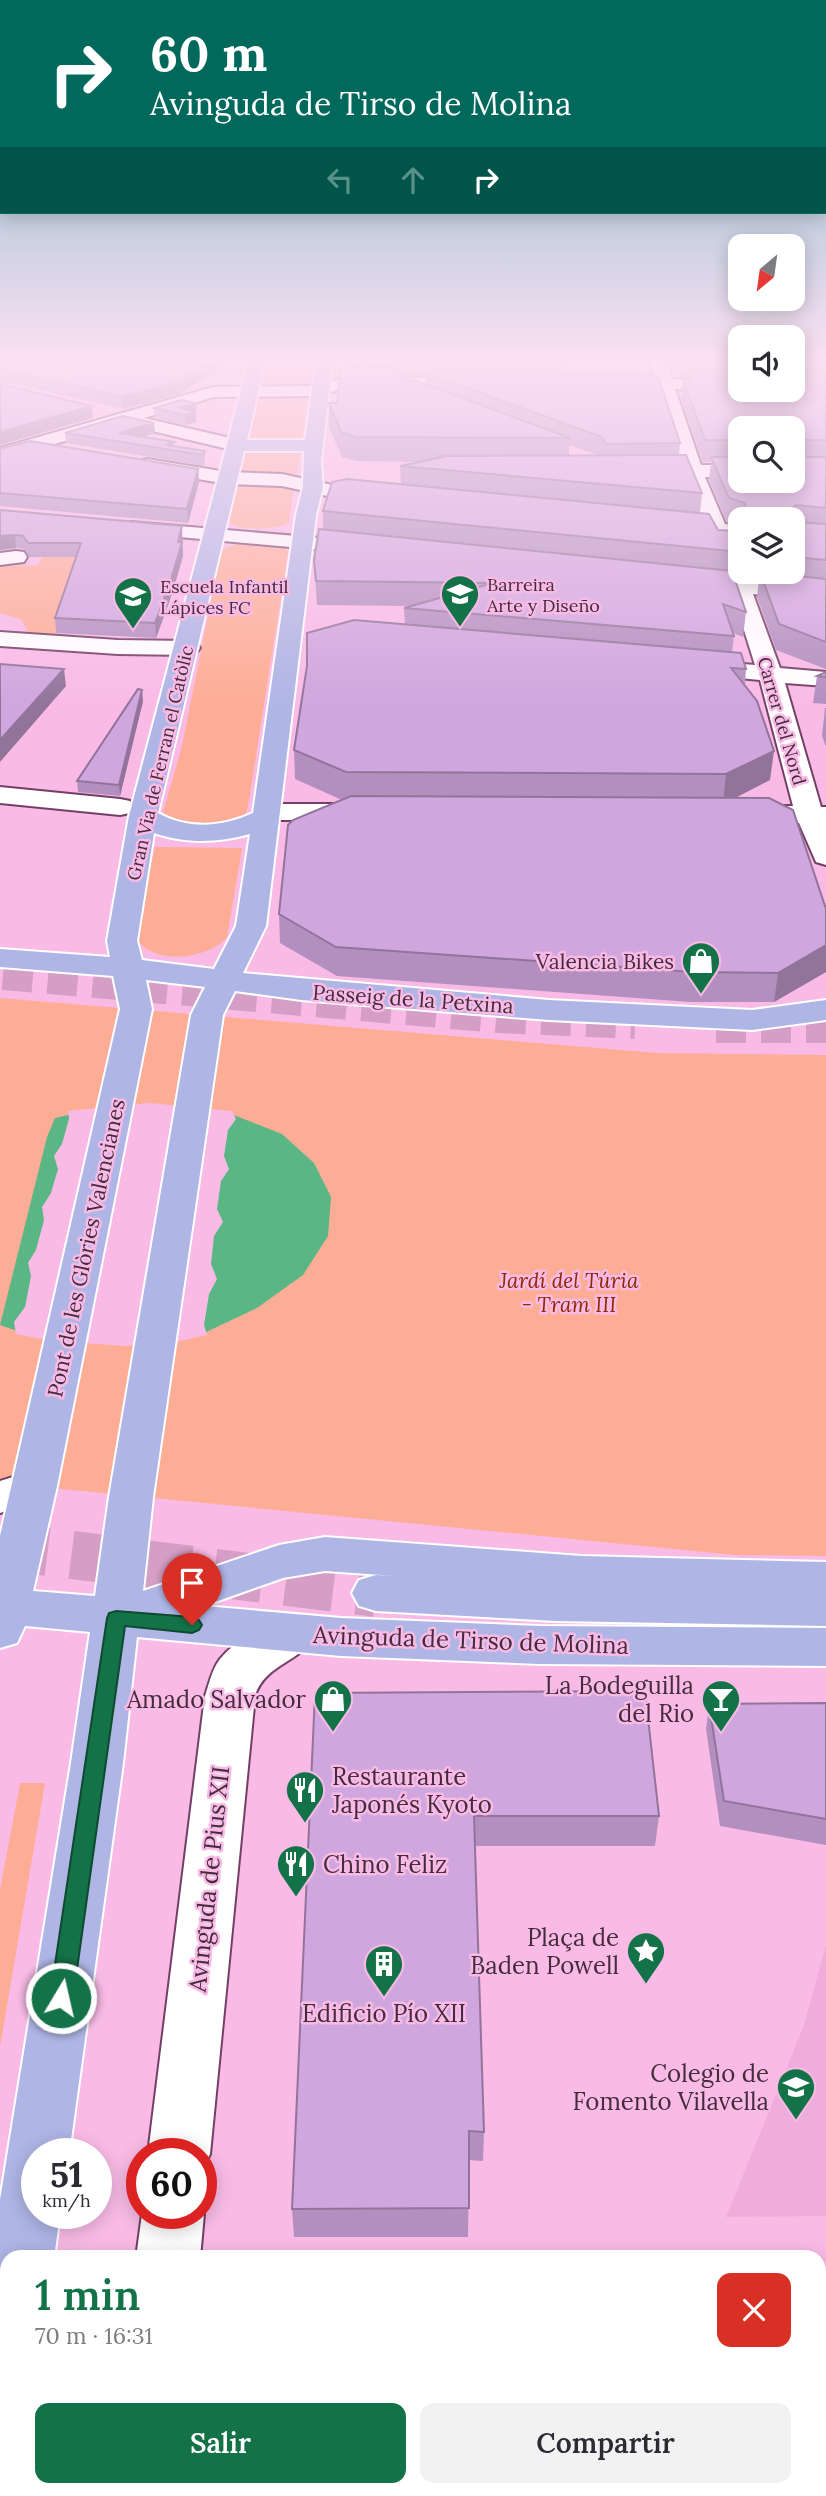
<!DOCTYPE html>
<html lang="es">
<meta charset="utf-8">
<style>
body{margin:0;font-family:Lora,serif;background:#f2f2f3;color:#2b2b33;height:100vh;display:flex;flex-direction:column;font-size:26px;white-space:nowrap}
*{box-sizing:border-box;margin:0}
p{font-size:23px;color:#7c7c81}
.icon{flex:none;width:38px;height:38px;fill:none;stroke:currentColor;stroke-width:2;stroke-linecap:round;stroke-linejoin:round}
.map{position:relative;flex:1;overflow:hidden}
.details{position:absolute;left:0px;top:2250px;width:826px;height:247px;display:flex;flex-direction:column;background:#fff;border-radius:21px 21px 0 0;box-shadow:0 4px 18px #0003}
.details>*{flex:none}
.top-card{position:absolute;left:0px;top:0px;width:826px;height:214px;box-shadow:0 4px 18px #0003;background:#00695c;color:#fff;overflow:hidden}
.needle{width:46px;rotate:209deg}
.tools{position:absolute;left:728px;top:234px;display:grid;gap:14px}
.tools a{display:grid;place-items:center;width:77px;height:77px;border-radius:14px;background:#fff;box-shadow:0 4px 18px #0003;font-size:35px}
.speed{position:absolute;left:21px;top:2138px;display:flex;gap:14px;font-size:35px;font-weight:700;text-align:center}
.speed>*{display:grid;place-content:center;width:91px;height:91px;border-radius:50%;background:#fff;box-shadow:0 4px 18px #0003;line-height:1}
.speed small{font-size:18px;font-weight:400}
.speed .limit{border:10px solid #d22;background:#fff;color:#111}
.pin{position:absolute;display:grid;place-items:center;width:60px;height:60px;color:#fff;margin:-72px -30px;border-radius:50% 50% 50% 0;rotate:-45deg;box-shadow:0 0 7px #0007}
.pin .icon{rotate:45deg}
.me{position:absolute;width:77px;margin:-38px;rotate:9deg;stroke-linejoin:round;filter:drop-shadow(0 0 5px #0008)}
.turn{display:flex;align-items:center;gap:24px;height:147px;padding:0 35px;font-size:32px}
.turn .icon{width:91px;height:91px;stroke-width:2.5}
.turn b{display:block;font-size:49px;line-height:60px}
.lanes{display:flex;align-items:center;height:66px;padding:0 35px;background:#0003;justify-content:center;gap:35px;direction:ltr}
.lanes .off{opacity:.35}
.round{display:grid;place-items:center;flex:none;width:74px;height:74px;border-radius:14px;background:#f2f2f3}
.headline{display:flex;align-items:center;justify-content:space-between;height:119px;padding:0 35px}
h1{font-size:42px;font-weight:600;line-height:52px;color:#147248}
.cta{display:flex;gap:14px;margin-top:auto;padding:14px 35px}
.cta a{flex:1;height:80px;border-radius:14px;background:#147248;color:#fff;font-size:28px;font-weight:600;line-height:80px;text-align:center}
.cta a+a{background:#f2f2f3;color:#2b2b33}
.map>svg:first-child{display:block}
</style>
<div class="map">
<svg width="826" height="2496" viewBox="0 0 826 2496">
<rect width="100%" height="100%" fill="#f9bbe6"/>
<path fill="#f0acdc" d="M345 357H630L637 378 383 379 344 365Z
M826 1945V2216L726 2217 804 2025Z"/>
<path fill="#fdad95" d="M267 357H315L310 386H260Z
M256 396 308 397 303 439 254 441 248 438Z
M249 449 297 450 300 452 297 473 287 476 244 475 240 472 245 451Z
M248 483 294 487 289 523C276 530 242 531 229 523L238 486Z
M236 544 284 546 288 552 249 800 245 819 235 825 182 826 162 816 182 746 221 550Z
M42 557H82L55 638 30 637 22 620 0 613V566L38 565Z
M155 847 242 848 227 937C208 960 152 966 135 937Z
M0 998 658 1053 826 1055V1556L735 1555 0 1483Z
M20 1783H45L0 2047V1890Z"/>
<path fill="#5bb685" d="M86 1111 231 1114 282 1134 314 1163 331 1197 328 1236 303 1275 257 1308 202 1334 20 1332 0 1325 47 1137 55 1118Z"/>
<path fill="#f9bbe6" d="M150 1103 232 1111 236 1119 228 1130 224 1156 229 1169 221 1181 217 1209 223 1222 214 1236 211 1264 217 1279 209 1294 204 1325 207 1335 166 1344 127 1346 52 1341 16 1334 14 1322 25 1307 31 1276 28 1263 36 1250 44 1220 42 1207 51 1193 58 1169 54 1156 62 1144 69 1119 68 1111Z"/>
<g fill="none" stroke-linecap="round" stroke-linejoin="round">
<path stroke="#d59ec4" stroke-width="30" stroke-dasharray="30 15" stroke-linecap="butt" d="M3 975 498 1018 635 1024
M716 1028H826"/>
<path stroke="#d59ec4" stroke-width="48" stroke-dasharray="48 24" stroke-linecap="butt" d="M0 1546 376 1593"/>
<g stroke="#733f65" stroke-width="4">
<path id="minor" d="M658 357 666 362 672 379 740 380V390L675 389 701 465H740V477H705L725 524 740 526V538L731 537 736 549 732 553H718L709 535 658 529 655 525 658 521 704 522 686 477H641L631 471 641 465H682L658 389 607 388 599 383 607 378 655 379 650 362Z
M344 377 477 378 485 383 477 388 346 387 321 396 214 397 144 418 243 441 245 445 243 449 236 451 123 424 0 460V448L213 387 319 386Z
M147 459 227 472 282 474 341 487 389 493 392 497 389 501 341 499 282 486 227 484 140 469 137 465 140 461Z
M131 522 368 542 375 544 379 548 375 552 368 554 124 532 121 528 124 524Z
M16 551 24 552 27 557 24 562 0 565V553Z
M685 574 826 588V602L753 594 780 668 826 672V686L785 683 821 807H826V865L816 862 799 823 734 820 730 814 734 808 744 806H793L760 680 695 674 686 672 683 667 686 662 695 660 755 665 732 592 677 586 674 581 677 576Z
M0 632 118 640 188 641 196 643 200 648 196 653 188 655 118 654 0 646Z
M0 787 120 799 130 801 134 807 130 813 120 815 0 803Z
M268 804H365L375 806 379 812 375 818 365 820H268L258 818 254 812 258 806Z
M35 1470 51 1475 57 1486 51 1497 0 1513V1481Z
M293 1615 310 1621 317 1634C302 1662 264 1664 255 1696L210 2154 201 2173V2154H148L205 1696C209 1684 212 1669 220 1659 237 1638 268 1623 293 1615Z
M201 2207 204 2214 200 2258H136L142 2214H201Z
M826 2299V2365L819 2368V2302Z
M71 2490H141L140 2496H70Z"/>
</g>
<g stroke="#fff" stroke-width="4">
<path id="major" d="M250 357H266L247 440H305L317 357H333L321 462 323 487 316 515 266 926 243 973 549 1000 752 1010 826 1000V1020L752 1030 549 1020 301 1000 235 991 223 1015 153 1497 143 1591 279 1545 325 1537 581 1556 826 1562V1626L555 1621 376 1611 359 1606 352 1593 359 1580 376 1575 396 1576 325 1571 283 1578 204 1606 341 1618 540 1626 826 1628V1666L540 1664 341 1656 137 1637 123 1763 69 2154H37V2214H60L54 2258H7V2284L0 2281V2200L71 1763 90 1632 25 1626 17 1643 0 1648V1536L120 1009 113 976 0 967V949L110 957 107 941 129 816ZM244 451H304L303 487 296 515 253 813C222 827 188 830 158 813ZM154 833C186 844 218 843 250 834L236 926 214 969 142 960 137 941ZM146 980 205 987 191 1015 109 1497 95 1596 33 1591 57 1486 152 1009Z
M7 2327V2437L0 2440V2330Z"/>
</g>
<use href="#minor" fill="#fff" fill-rule="evenodd"/>
<use href="#major" fill="#afb5e5" fill-rule="evenodd"/>
</g>
<path fill="#b38fbf" fill-rule="evenodd" d="M25 357H225L226 363 179 394 123 409 0 381V366Z
M345 357H561V373L680 443 679 455 702 493 700 513 718 530 736 531 737 524 727 522 709 480 711 462H703L681 400 683 380H686V377L679 376 673 357H740V390L793 357H826V669L776 650 757 597 759 579 734 576 746 612 743 637 733 633 734 636 732 652 746 669 745 685 770 780 735 798 826 909V972L774 1002H690L337 976 280 943 279 914 342 800 295 779 294 750 405 625 404 608 412 606 317 605 314 560 323 529V511L401 484 400 466 418 462 356 461 342 457 329 427V403H337L368 367 345 358ZM398 375H426V385ZM740 429 793 481H740ZM569 445 598 455H569ZM740 520H793V572H740Z
M154 408 197 413H195L196 422 186 425 155 418Z
M65 433H155L143 437 174 442 175 447 205 451V462L204 466 66 443Z
M0 449 198 469 199 482 188 523 0 506Z
M0 510 183 540 182 544 183 556 172 594 156 638 56 633 55 618 76 557H29L24 549 16 548 0 550Z
M826 672V704L813 703 817 676Z
M143 701 120 796 78 792 77 781Z
M825 708H826V747L822 736Z
M315 1693 659 1816 655 1846H475L484 2132 483 2161 469 2160 468 2237H294L292 2209Z
M826 1703V1845L720 1826 706 1729 709 1704Z"/>
<path fill="#92749b" d="M0 357H14L0 362Z
M217 357H225L226 363 179 394 123 409 122 397Z
M196 403V422L186 425 185 415 180 408Z
M92 406 93 418 0 445V432Z
M154 423 155 433 123 442 119 433Z
M198 469 199 482 188 523 187 509Z
M796 505 793 528V507Z
M182 526 183 556 172 594 156 638 155 623Z
M15 535 16 548 0 550V536Z
M64 669 66 686 0 762V740Z
M142 690 143 701 120 796 119 785Z
M774 751 770 780 723 804 726 774Z
M826 945V972L774 1002 778 973Z"/>
<path fill="#d0a6de" stroke="#92749b" stroke-width="2" d="M25 357H217L178 382 122 397 0 369V366Z
M377 357H561V358L378 357Z
M793 361 795 372H826V440H796L793 443V455L796 457H826V508L796 505 793 507V519L796 522 826 524V560L793 557V520H740V524L738 516 745 514V503L729 498 711 457H740V481H793V429H740V440H705L683 380 690 381 686 372H740V390H793Z
M393 367 397 374 570 438 356 437 341 432 329 403H337L341 368Z
M426 373H649L658 376 680 443 606 444 602 437Z
M0 384 92 406 0 432Z
M181 400 196 403 180 408 195 412 185 415 154 408Z
M123 416 154 423 119 433 174 442 167 445 205 451 203 455 65 433Z
M30 441 198 469 187 509 0 493V449Z
M686 455 702 493 400 466 443 457 437 456Z
M347 479 709 514 718 530 736 531 740 526V552L323 511 332 482Z
M0 510 182 526 178 542H182L171 580 155 623 55 618 81 543H28L23 536 15 535 0 536Z
M319 529 732 571 746 612 723 604 734 636 404 608 493 583 316 581 314 560Z
M760 572 826 579V642L779 624Z
M354 620 741 653 746 669 731 668 757 701 774 751 726 774 346 772 294 750 307 666V633Z
M0 664 64 669 0 740Z
M826 672V677L817 676Z
M138 689 142 690 119 785 77 781Z
M351 796 769 798 793 810 826 909V945L778 973 693 972 336 947 279 914 288 825 293 820Z
M645 1691 659 1816H474L484 2132 469 2131V2208L292 2209 315 1693Z
M826 1703V1819L724 1801 709 1704Z"/>
<linearGradient id="sky" x2="0" y2="1"><stop stop-color="#6fb5c0"/><stop offset="0.51" stop-color="#fce0f4"/><stop offset="1" stop-color="#fce0f4" stop-opacity="0"/></linearGradient>
<rect width="826" height="706" fill="url(#sky)"/>
<path fill="#147248" stroke="#0d4a2f" stroke-width="2" d="M116 1611 192 1617 199 1620 202 1625 199 1630 192 1633 125 1626 73 1998 70 2006 61 2009 53 2006 50 1998 107 1618 109 1613Z"/>
<defs>
<g id="university-pin" transform="scale(2.0125)"><path d="M0 17L-7.5 6A9.5 9.5 0 1 1 7.5 6Z" fill="#147248" stroke="#f9bbe6"/><path d="M0-5L7-2L0 1L-7-2ZM-4 1L0 2.5L4 1V4Q0 6-4 4Z" fill="#fff"/></g>
<g id="school-pin" transform="scale(2.0125)"><path d="M0 17L-7.5 6A9.5 9.5 0 1 1 7.5 6Z" fill="#147248" stroke="#f9bbe6"/><path d="M0-5L7-2L0 1L-7-2ZM-4 1L0 2.5L4 1V4Q0 6-4 4Z" fill="#fff"/></g>
<g id="shop-pin" transform="scale(2.0125)"><path d="M0 17L-7.5 6A9.5 9.5 0 1 1 7.5 6Z" fill="#147248" stroke="#f9bbe6"/><path d="M-5-2.5h2.3a2.7 3.5 0 0 1 5.4 0H5L5.5 6h-11ZM-1.5-2.5h3a1.5 2.3 0 0 0-3 0Z" fill="#fff"/></g>
<g id="bar-pin" transform="scale(2.0125)"><path d="M0 17L-7.5 6A9.5 9.5 0 1 1 7.5 6Z" fill="#147248" stroke="#f9bbe6"/><path d="M-6-5H6L.8 .8V4.5H3.5V6h-7V4.5H-.8V.8Z" fill="#fff"/></g>
<g id="restaurant-pin" transform="scale(2.0125)"><path d="M0 17L-7.5 6A9.5 9.5 0 1 1 7.5 6Z" fill="#147248" stroke="#f9bbe6"/><path d="M-5-6h1v4h1v-4h1v4h1v-4h1v5L-1.5 .5V6h-2V.5L-5-1ZM5-6V6H3V1.5H1.5Q1.5-4 5-6Z" fill="#fff"/></g>
<g id="sight-pin" transform="scale(2.0125)"><path d="M0 17L-7.5 6A9.5 9.5 0 1 1 7.5 6Z" fill="#147248" stroke="#f9bbe6"/><path d="M0-6L1.8-2.2L6-1.7L2.9 1.2L3.7 5.4L0 3.3L-3.7 5.4L-2.9 1.2L-6-1.7L-1.8-2.2Z" fill="#fff"/></g>
<g id="building-pin" transform="scale(2.0125)"><path d="M0 17L-7.5 6A9.5 9.5 0 1 1 7.5 6Z" fill="#147248" stroke="#f9bbe6"/><path d="M-4-6H4V6H1V3H-1V6H-4ZM-2.5-4.3h1.7v1.8h-1.7ZM.8-4.3h1.7v1.8H.8ZM-2.5-1h1.7V.8h-1.7ZM.8-1h1.7V.8H.8Z" fill="#fff"/></g>
</defs>
<g fill-rule="evenodd">
<use href="#university-pin" x="460" y="594"/>
<use href="#school-pin" x="133" y="596"/>
<use href="#shop-pin" x="701" y="961"/>
<use href="#shop-pin" x="333" y="1699"/>
<use href="#bar-pin" x="721" y="1699"/>
<use href="#restaurant-pin" x="305" y="1790"/>
<use href="#restaurant-pin" x="296" y="1864"/>
<use href="#sight-pin" x="646" y="1951"/>
<use href="#building-pin" x="384" y="1964"/>
<use href="#school-pin" x="796" y="2087"/>
</g>
<g text-anchor="middle" dominant-baseline="central" stroke-width="5" stroke-linejoin="round" paint-order="stroke">
<g font-size="18" fill="#442c3d" stroke="#f9bbe6" text-anchor="start">
<text x="487" y="584">Barreira<tspan x="487" dy="21">Arte y Diseño</tspan></text>
<text x="160" y="586">Escuela Infantil<tspan x="160" dy="21">Lápices FC</tspan></text>
</g>
<g font-size="18" fill="#442c3d" stroke="#f9bbe6">
<text transform="translate(782 721) rotate(74)">Carrer del Nord</text>
<text transform="translate(160 763) rotate(-77)">Gran Via de Ferran el Catòlic</text>
</g>
<g font-size="21" fill="#442c3d" stroke="#f9bbe6" text-anchor="end">
<text x="674" y="961">Valencia Bikes</text>
</g>
<g font-size="21" fill="#442c3d" stroke="#f9bbe6">
<text transform="translate(413 999) rotate(4)">Passeig de la Petxina</text>
<text transform="translate(86 1248) rotate(-78)">Pont de les Glòries Valencianes</text>
</g>
<g font-size="21" font-style="italic" fill="#912900" stroke="#f9bbe6">
<text x="569" y="1280">Jardí del Túria<tspan x="569" dy="24">- Tram III</tspan></text>
</g>
<g font-size="24" fill="#442c3d" stroke="#f9bbe6">
<text transform="translate(471 1640) rotate(2)">Avinguda de Tirso de Molina</text>
<text transform="translate(209 1879) rotate(-84)">Avinguda de Pius XII</text>
</g>
<g font-size="24" fill="#442c3d" stroke="#f9bbe6" text-anchor="end">
<text x="694" y="1685">La Bodeguilla<tspan x="694" dy="28">del Rio</tspan></text>
<text x="306" y="1699">Amado Salvador</text>
<text x="332" y="1776" text-anchor="start">Restaurante<tspan x="332" dy="28">Japonés Kyoto</tspan></text>
<text x="323" y="1864" text-anchor="start">Chino Feliz</text>
<text x="619" y="1937">Plaça de<tspan x="619" dy="28">Baden Powell</tspan></text>
<text x="384" y="2013" text-anchor="middle">Edificio Pío XII</text>
<text x="769" y="2073">Colegio de<tspan x="769" dy="28">Fomento Vilavella</tspan></text>
</g>
</g>
</svg>
<div class="tools">
<a><svg class="needle" viewBox="-14 -14 28 28"><path d="M0-13l5 13h-10z" fill="#e53935"/><path d="M0 13l5-13h-10z" fill="#7c7c81"/></svg></a>
<a><svg class="icon" aria-label="sound" viewBox="0 0 24 24"><path d="M4 9h4l5-4v14l-5-4H4zM17 9q2 3 0 6"/></svg></a>
<a><svg class="icon" aria-label="search" viewBox="0 0 24 24"><circle cx="10" cy="10" r="6"/><path d="M15 15l6 6"/></svg></a>
<a><svg class="icon" aria-label="layers" viewBox="0 0 24 24"><path d="M12 4l9 5-9 5-9-5zM3 14l9 5 9-5"/></svg></a>
</div>
<div class="speed"><div>51<small>km/h</small></div><div class="limit">60</div></div>
<div class="pin" style="left:192px;top:1625px;background:#d93025"><svg class="icon" aria-label="arrive" viewBox="0 0 24 24"><path d="M6 21V4h12l-3 4 3 4H6"/></svg></div>
<svg class="me" style="left:61px;top:1998px" viewBox="-20 -20 40 40"><circle r="17" fill="#147248" stroke="#fff" stroke-width="3"/><path d="M0-11L8 9 0 5-8 9z" fill="#fff"/></svg>
<div class="top-card">
<div class="turn"><svg class="icon" aria-label="right" viewBox="0 0 24 24"><path d="M7 20v-9h11M14 6l5 5-5 5"/></svg><div><b>60 m</b>Avinguda de Tirso de Molina</div></div>
<div class="lanes"><svg class="icon off" aria-label="left" viewBox="0 0 24 24"><path d="M17 20v-9H6M10 6l-5 5 5 5"/></svg><svg class="icon off" aria-label="ahead" viewBox="0 0 24 24"><path d="M12 20V5M6 11l6-6 6 6"/></svg><svg class="icon" aria-label="right" viewBox="0 0 24 24"><path d="M7 20v-9h11M14 6l5 5-5 5"/></svg></div>
</div>
<section class="details">
<div class="headline"><div><h1>1 min</h1><p>70 m · 16:31</p></div><a class="round" style="background:#d93025;color:#fff"><svg class="icon" aria-label="close" viewBox="0 0 24 24"><path d="M6 6l12 12M18 6L6 18"/></svg></a></div>
<div class="cta"><a>Salir</a><a>Compartir</a></div>
</section>
</div>
